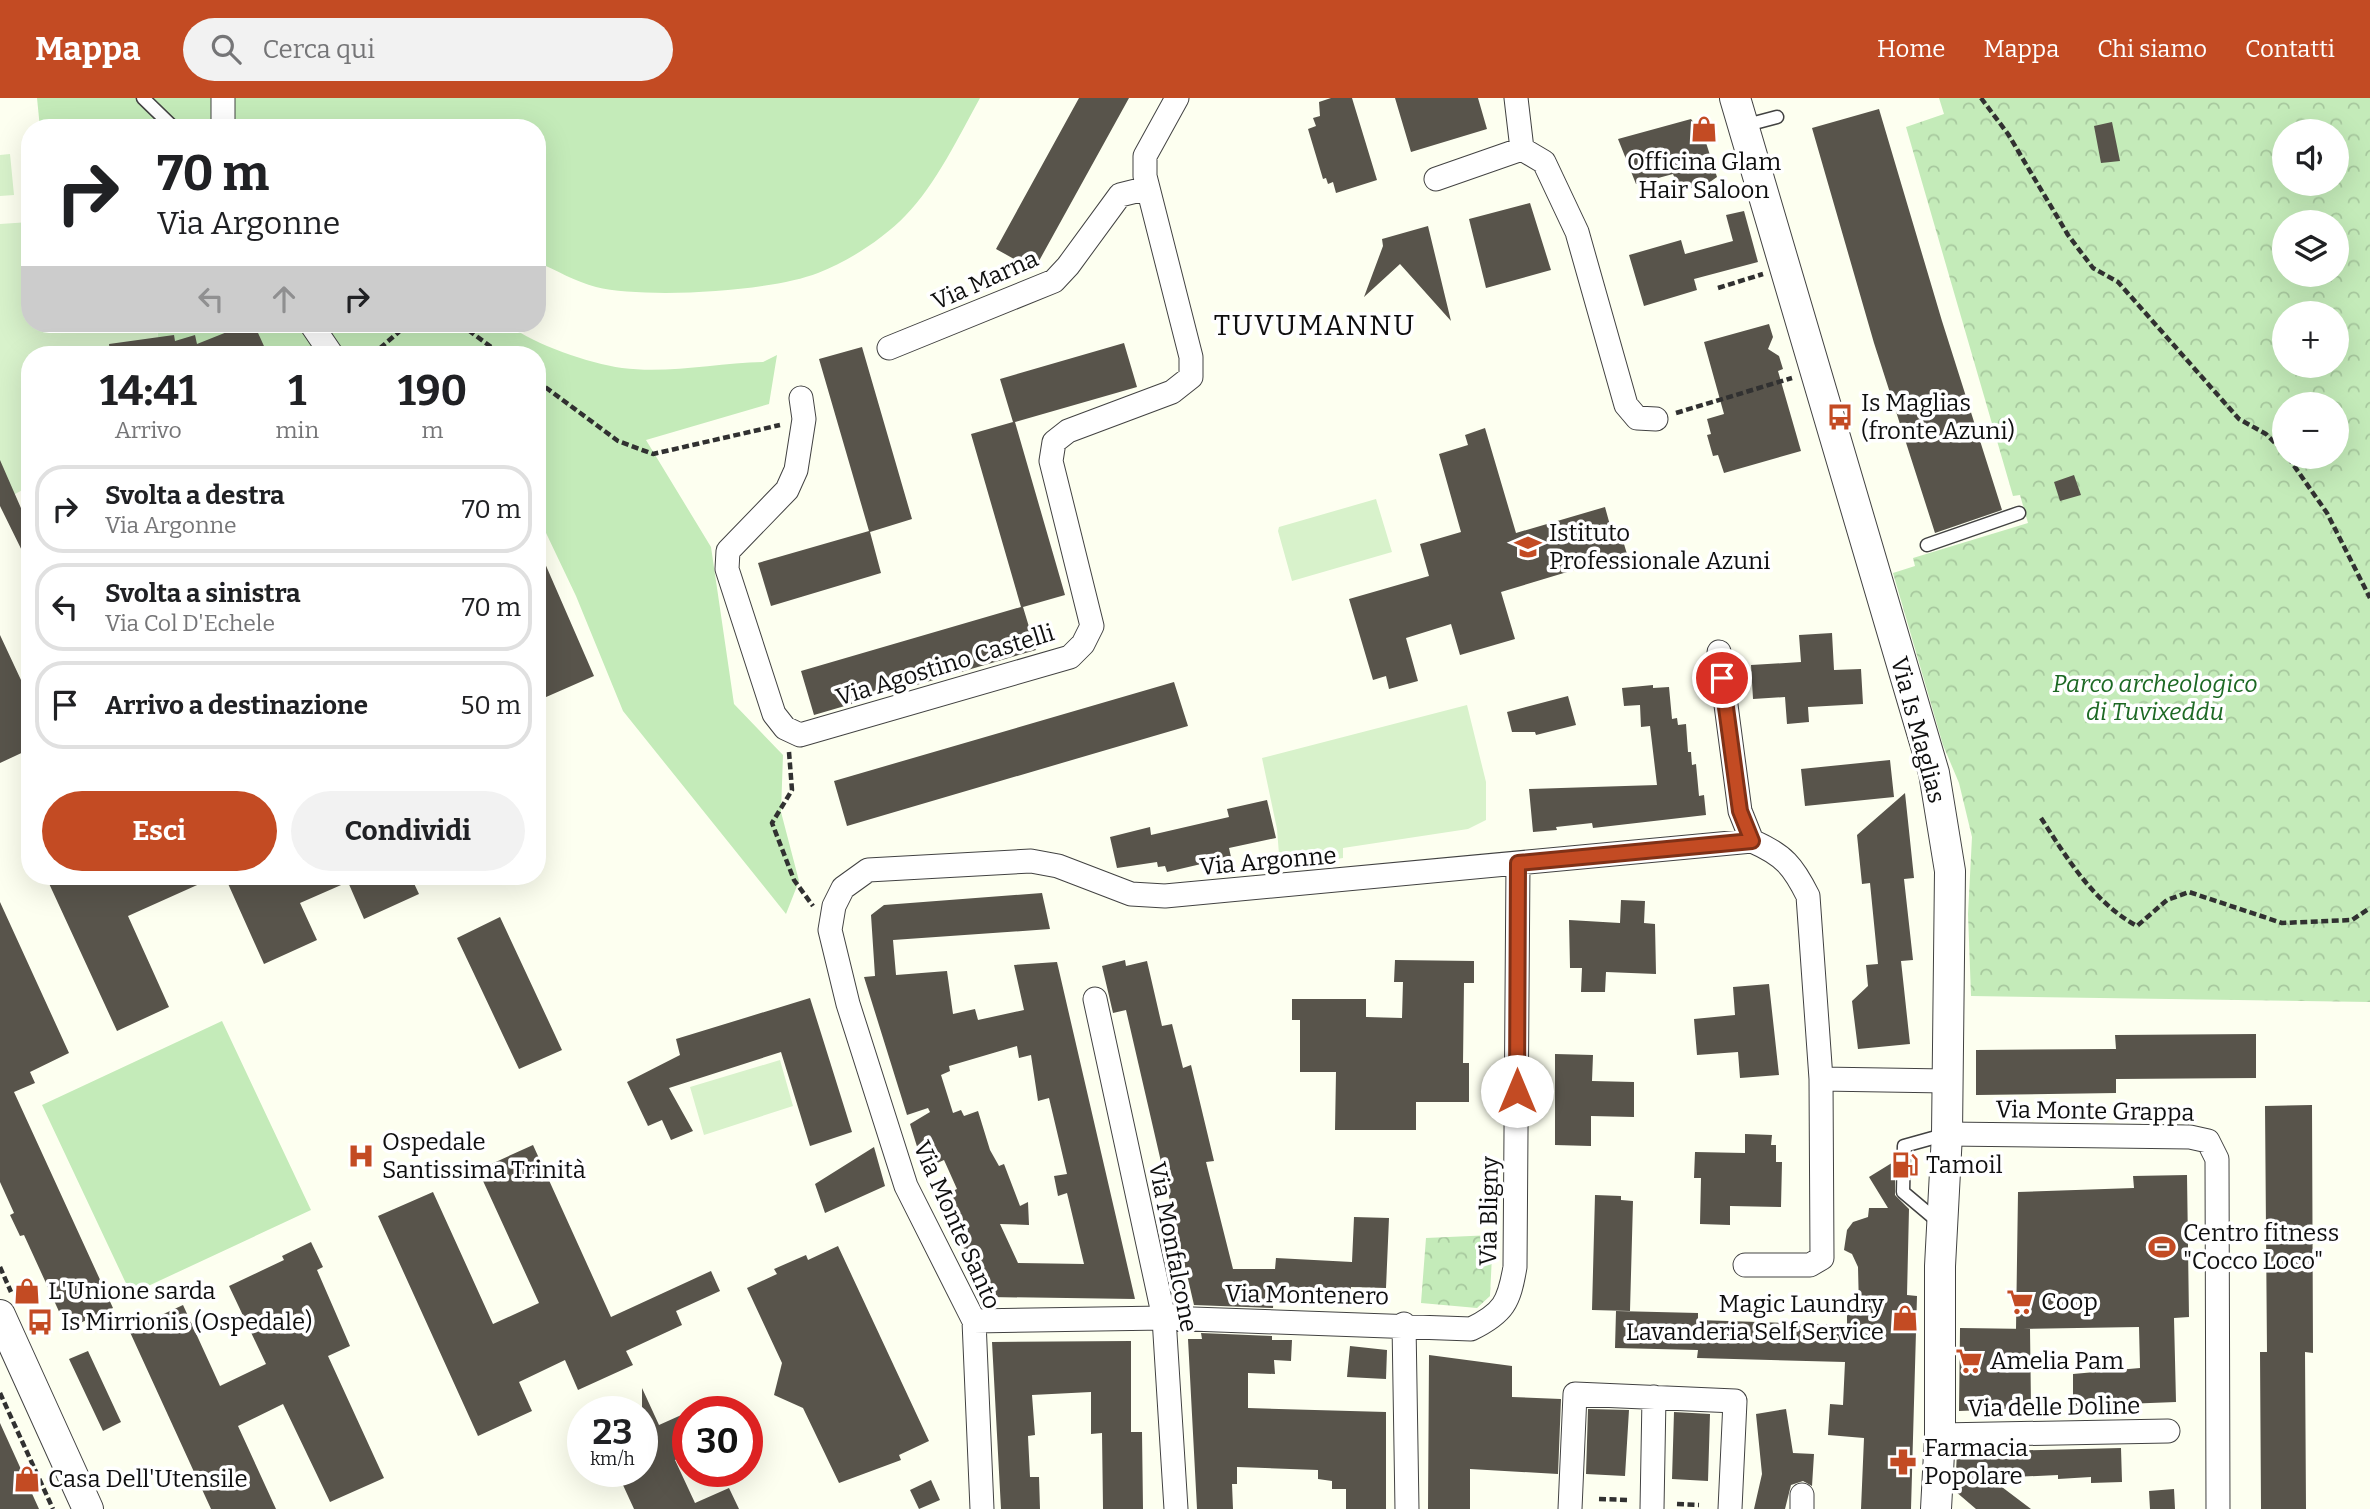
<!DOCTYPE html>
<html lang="it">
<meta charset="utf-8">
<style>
body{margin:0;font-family:Bitter,serif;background:#f2f2f2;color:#202124;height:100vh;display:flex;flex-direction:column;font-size:26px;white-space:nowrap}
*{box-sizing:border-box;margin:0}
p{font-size:23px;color:#757577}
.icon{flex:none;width:38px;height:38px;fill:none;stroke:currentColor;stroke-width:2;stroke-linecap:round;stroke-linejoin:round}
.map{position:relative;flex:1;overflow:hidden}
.panel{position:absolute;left:21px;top:248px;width:525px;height:539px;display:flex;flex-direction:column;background:#fff;border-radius:28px;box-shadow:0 7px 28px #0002}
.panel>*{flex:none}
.top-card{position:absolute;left:21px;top:21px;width:525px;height:214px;border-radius:28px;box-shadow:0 7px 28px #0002;background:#fff;color:#202124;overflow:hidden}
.tools{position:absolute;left:2272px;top:21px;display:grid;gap:14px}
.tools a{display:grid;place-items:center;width:77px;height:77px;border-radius:50%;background:#fff;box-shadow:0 7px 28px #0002;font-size:35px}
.speed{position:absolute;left:567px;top:1298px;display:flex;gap:14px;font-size:35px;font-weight:700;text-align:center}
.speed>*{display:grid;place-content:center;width:91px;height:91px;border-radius:50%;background:#fff;box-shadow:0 7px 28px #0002;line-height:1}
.speed small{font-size:18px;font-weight:400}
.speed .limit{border:10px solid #d22;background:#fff;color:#111}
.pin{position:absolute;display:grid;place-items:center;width:60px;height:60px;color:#fff;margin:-30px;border:4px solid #fff;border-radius:50%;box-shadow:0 2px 7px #0007}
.me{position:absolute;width:77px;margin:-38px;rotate:0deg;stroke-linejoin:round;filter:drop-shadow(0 0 5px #0008)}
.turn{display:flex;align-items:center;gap:24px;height:147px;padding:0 21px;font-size:32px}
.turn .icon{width:91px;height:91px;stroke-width:2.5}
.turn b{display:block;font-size:49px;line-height:60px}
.lanes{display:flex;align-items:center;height:66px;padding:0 21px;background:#0003;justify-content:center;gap:35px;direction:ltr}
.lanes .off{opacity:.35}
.eta{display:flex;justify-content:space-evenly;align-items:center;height:119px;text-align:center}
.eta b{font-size:42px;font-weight:700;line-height:49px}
.button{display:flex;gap:14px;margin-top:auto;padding:14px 21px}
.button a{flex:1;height:80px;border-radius:42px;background:#c34b23;color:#fff;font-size:28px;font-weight:700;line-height:80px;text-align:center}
.button a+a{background:#f2f2f2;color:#202124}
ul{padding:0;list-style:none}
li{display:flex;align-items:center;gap:21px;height:88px;margin:0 14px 10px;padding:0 7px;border:4px solid #e0e0e0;border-radius:28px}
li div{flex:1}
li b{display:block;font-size:26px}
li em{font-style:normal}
header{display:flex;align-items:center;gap:42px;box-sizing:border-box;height:98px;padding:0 35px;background:#c34b23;color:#fff}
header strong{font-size:33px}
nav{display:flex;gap:38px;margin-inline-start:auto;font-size:24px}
.search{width:490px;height:63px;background:#f2f2f2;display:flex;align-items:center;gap:18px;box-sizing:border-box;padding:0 24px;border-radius:38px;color:#757577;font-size:26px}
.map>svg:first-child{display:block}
</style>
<header>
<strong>Mappa</strong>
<div class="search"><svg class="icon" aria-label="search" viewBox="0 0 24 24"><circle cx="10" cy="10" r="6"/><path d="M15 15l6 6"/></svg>Cerca qui</div>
<nav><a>Home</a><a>Mappa</a><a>Chi siamo</a><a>Contatti</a></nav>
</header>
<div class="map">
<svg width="2370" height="1411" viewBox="0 0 2370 1411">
<defs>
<pattern id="park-crowns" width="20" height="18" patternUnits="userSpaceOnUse" patternTransform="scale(1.75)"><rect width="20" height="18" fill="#c4ebb9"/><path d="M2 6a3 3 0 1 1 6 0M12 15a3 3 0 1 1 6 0" fill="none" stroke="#a7c89e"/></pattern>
</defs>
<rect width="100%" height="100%" fill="#fdfff0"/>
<path fill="#c4ebb9" d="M37 0H980C960 36 935 88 906 117 883 141 849 163 818 175 769 194 646 201 596 189 576 184 556 172 537 164V30H40Z
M156 226H507C535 247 588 265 622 270 668 276 717 265 763 264L777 257 769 306 646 342 711 449 734 606 783 657 781 714 799 783 786 816 623 613 576 498 537 416V257H161Z
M222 923 311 1112 131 1196 42 1007Z"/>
<path fill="url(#park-crowns)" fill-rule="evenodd" d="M1939 0H2370V904L1971 898 1968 816 1972 739 1959 685 1943 647 1893 475 1915 468 1913 460 2028 425 2020 397 2013 398 1906 29 1944 16ZM2284 33H2336V86H2284ZM2284 124H2336V177H2284ZM2284 215H2336V268H2284ZM2284 306H2336V359H2284Z
M1493 1137 1490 1198 1477 1210 1421 1205 1426 1140Z"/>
<path fill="#d8f2cb" d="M10 56 14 97 0 98V57Z
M30 124V226H156L161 257H30V388L0 404V126Z
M1376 401 1392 454 1292 483 1278 433 1279 429Z
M1467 607 1486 684V722L1468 731 1343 750V760L1280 769 1277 731 1262 660Z
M780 962 793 1008 704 1037 690 989Z"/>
<path fill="#58544b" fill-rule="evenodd" d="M1079 0H1129L1034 172 996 151Z
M1331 0H1352L1377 82 1336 95 1333 84 1328 86 1326 80 1323 81 1308 31 1316 28 1313 20 1320 18 1319 4Z
M1395 0H1478L1487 31 1411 54Z
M1879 11 1942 223 2002 412 1935 435 1874 245 1812 30Z
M1691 21 1694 25 1700 26 1717 79 1707 86 1680 93 1673 76 1636 86 1618 41Z
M2112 24 2120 63 2101 65 2094 28Z
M1530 105 1551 172 1486 190 1469 121Z
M1744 113 1758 164 1694 181 1697 192 1644 208 1629 157 1681 142 1685 156 1733 143 1726 117Z
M1428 128 1451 223 1400 166 1364 199 1383 148 1382 141Z
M247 226H254L268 257H110L109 246 174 237 175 243 195 237 197 246Z
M1769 226 1773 239 1768 251 1779 258 1783 271 1778 273 1801 353 1724 375 1718 357 1713 358 1707 337 1711 336 1707 321 1724 316 1704 244Z
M1124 245 1137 289 1015 324 1065 497 1023 509 1036 552 814 617 801 573 1021 509 971 336 1013 324 1000 281Z
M862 249 912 421 870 434 881 475 771 508 758 465 869 433 819 261Z
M1485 330 1516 435 1605 409 1613 438 1621 436 1627 456 1501 494 1515 541 1460 557 1451 526 1406 540 1418 583 1389 591 1386 578 1373 582 1349 501 1429 478 1420 446 1461 434 1439 356 1468 347 1465 337Z
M0 362 24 417 30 414V469L0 408Z
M2074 377 2081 397 2060 403 2054 384Z
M537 447 594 578 537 603Z
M1832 535 1834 572 1861 571 1863 606 1808 609 1809 624 1787 626 1785 599 1753 601 1751 567 1801 564 1799 537Z
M0 537 21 582 30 578V651L0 665Z
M1174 584 1188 628 847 728 834 683Z
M1653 587V590L1669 589 1672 621 1677 620 1678 627 1686 626 1688 654H1691L1692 667 1696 666 1699 698 1704 697 1706 717 1593 730 1592 725 1556 729 1557 732 1533 734 1529 691 1657 687 1650 628 1641 629 1640 607 1624 608 1622 590Z
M1568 598 1576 627 1536 637 1535 634H1512L1507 614Z
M1890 662 1894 699 1805 708 1801 671Z
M1905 695 1914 780 1904 781 1913 862 1901 863 1910 946 1858 951 1852 903 1868 888 1866 867 1878 866 1870 785 1862 786 1857 737Z
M1267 702 1276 740 1229 750 1231 759 1167 774 1165 768 1158 769 1157 764 1117 770 1110 739 1150 729 1151 737 1229 719 1227 711Z
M46 779H215L128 818 169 909 117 933Z
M225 779H411L419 796 364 821 348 784 300 805 317 842 264 866Z
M1042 795 1050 831 893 842 896 877 947 873 953 916 975 911 978 922 1024 912 1014 867 1057 864 1135 1201 989 1199 938 1100 957 1091 944 1062 924 1071 910 1026 930 1014 928 1010 907 1017 864 879 875 878 871 817 884 807ZM1017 948 1019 960 1031 957 1038 1003 1049 1000 1067 1076 1054 1078 1058 1098 1067 1095 1084 1166 1018 1165 1000 1126 1029 1127 1028 1104 1020 1108 1004 1066 999 1068 990 1052 978 1013 964 1018 961 1012 953 1015 941 977 950 973 949 968Z
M1621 802 1645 803 1644 825 1655 826 1656 876 1606 874 1605 894H1581L1582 870H1570L1569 822 1620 825Z
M0 804 69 955 30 974 35 985 14 994 113 1210 67 1231 24 1137 20 1138 10 1117 14 1115 0 1084Z
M500 819 562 952 519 971 457 840Z
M1125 862 1126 868 1147 863 1162 928 1172 926 1183 970 1191 967 1214 1063 1206 1064 1233 1171H1275L1276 1160 1352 1164 1354 1119 1389 1120 1386 1190 1351 1189 1350 1199 1274 1196 1273 1210 1194 1207 1126 912 1113 915 1102 868Z
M1395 862 1474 863V885H1464L1463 965H1469V1004H1416V1032H1335L1336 974H1300V922H1292V901H1366V919L1402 920 1403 884H1394Z
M1769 886 1779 977 1740 980 1738 954 1697 957 1694 921 1735 917 1733 889Z
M810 900 852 1034 810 1048 781 954 669 990 693 1033 671 1042 662 1022 648 1028 627 984 680 957 676 941Z
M2256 936V980L2116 981V995L1976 997V952L2116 951 2115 937Z
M1555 956 1593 957 1592 983 1634 984V1019L1591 1018V1048L1555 1047Z
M2312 1007 2313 1255 2305 1254 2306 1411H2261L2260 1254H2267L2265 1008Z
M1745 1036 1772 1037 1771 1047H1776V1064H1782L1781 1109 1730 1108V1127L1700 1126 1701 1080H1694L1695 1054 1745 1055Z
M533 1047 611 1219 711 1173 720 1193 676 1213 682 1227 626 1253 633 1267 578 1292 565 1262 519 1284 532 1313 478 1338 378 1118 433 1094 493 1226 539 1205 478 1072Z
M874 1049 885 1088 825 1115 815 1086Z
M1895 1063V1097L1909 1111 1907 1197 1917 1198 1911 1411H1861L1864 1340 1828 1337 1830 1306 1843 1307 1845 1264 1697 1260 1698 1252 1615 1250 1616 1213 1698 1215V1222L1847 1227V1210H1859L1858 1169 1852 1156 1844 1152 1847 1132 1853 1124 1868 1119 1869 1110H1888L1869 1079Z
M2187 1077 2189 1219 2174 1220 2176 1304 2073 1308V1276L2140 1270 2139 1229 2016 1231 2018 1094 2134 1090 2133 1078Z
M1595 1097 1621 1098V1102L1633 1103 1630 1213 1592 1212Z
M311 1144 323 1169 317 1172 350 1248 328 1258 384 1380 330 1404 283 1306 238 1328 276 1411H211L129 1232 183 1207 220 1288 266 1266 229 1188 284 1162 282 1158Z
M838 1148 929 1343 899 1357 901 1362 839 1385 803 1310 774 1297 782 1265 747 1190 777 1176 774 1171 806 1157 808 1162Z
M1960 1230 2030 1231 2031 1310 1959 1313Z
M1201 1235 1272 1238V1242H1292L1291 1263 1274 1262 1275 1276 1248 1275V1310L1386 1314V1411H1346V1391H1332V1383L1318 1381V1372L1237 1369V1386H1232L1233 1411H1197L1188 1241H1202Z
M1131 1243V1334H1142L1143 1411H1103L1102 1335 1091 1336V1294L1032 1297 1035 1337 1028 1338 1030 1379H1039L1040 1411H1001L992 1244Z
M1350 1248 1387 1252 1386 1281 1347 1279Z
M88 1253 121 1324 103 1333 69 1261Z
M1429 1257 1512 1268V1299L1561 1301 1558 1376 1470 1371V1411H1428Z
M642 1290 659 1327 688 1314V1356L675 1362 695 1405 729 1390 739 1411H634L617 1374H642Z
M1588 1311 1629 1312 1625 1378 1586 1376Z
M1786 1311 1793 1355 1814 1356 1812 1388 1803 1383 1791 1387 1785 1411H1754L1762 1376 1756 1316Z
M1674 1314 1710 1316 1708 1383 1672 1381Z
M0 1325 39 1411H0Z
M2121 1350 2122 1384 2091 1385V1379L2058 1381V1377L1990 1380 2031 1411H1976L1955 1393 1957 1354Z
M931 1382 940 1402 919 1411 910 1392Z
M2174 1391 2175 1411H2150L2149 1393Z"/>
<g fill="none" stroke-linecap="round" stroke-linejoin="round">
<g stroke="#424242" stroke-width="15">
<path id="service" d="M143 0 174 30
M1743 28 1777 19
M1927 447 2019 415
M1941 1126 1903 1094 1904 1048 1947 1036"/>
</g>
<g stroke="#424242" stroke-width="25">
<path id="minor" d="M223 0V30
M1516 0 1522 51 1544 64 1577 134 1626 307 1637 320 1656 321
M1436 81 1522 51
M311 226 332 257
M889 250 1054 183 1068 168 1120 97 1148 90
M801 300 804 321 796 372 787 392 728 453 727 471 774 616 785 630 800 637 1070 559 1083 546 1092 528 1051 363 1054 344 1068 333 1172 294 1191 279V259L1145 78V58L1177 0
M1719 554 1740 713 1752 743C1784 757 1793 768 1808 798L1821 981 1822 1160 1810 1167H1745
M1095 901 1164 1220 1176 1411
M1821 981 1946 983
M1947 1036 2190 1039 2208 1043 2217 1061 2218 1411
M974 1223 1164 1220 1471 1231C1504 1215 1509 1204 1515 1169L1518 765
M1404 1226 1407 1411
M1940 1337 2168 1333
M982 1411 974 1223 906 1088 848 906 830 832 834 808 843 790 868 772 1031 763 1058 768 1131 796 1165 798 1752 743
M1570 1411 1575 1296 1735 1303 1730 1411
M1652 1411 1654 1299
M1802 1411V1397"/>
</g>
<g stroke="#424242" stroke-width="32">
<path id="tertiary" d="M1735 0 1934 675 1950 773 1947 1036 1940 1168V1337L1936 1411
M0 1217 88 1411"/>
</g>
<path stroke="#313131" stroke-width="4.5" stroke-dasharray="7 3.5" stroke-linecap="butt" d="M1981 0 2008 36 2068 137 2093 170 2118 184 2239 321 2266 336 2284 354
M1718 190 1763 176
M460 226 502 257
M372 257 408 226 421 229 423 226
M537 283 618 343 653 356 780 327
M1676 315 1792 280
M2288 359 2327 415 2370 500
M789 654 792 692 772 725 794 782 813 808
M2041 720C2067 760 2093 804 2137 828L2167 802 2189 794 2282 825 2352 822 2370 810
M0 1169 11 1194
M0 1295 53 1411
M1599 1401 1628 1402
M1677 1406 1699 1407"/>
<use href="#service" stroke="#fff" stroke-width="12"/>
<use href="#minor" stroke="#fff" stroke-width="23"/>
<use href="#tertiary" stroke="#fff" stroke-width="30"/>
</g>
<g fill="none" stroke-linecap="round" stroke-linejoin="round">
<g stroke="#7f3117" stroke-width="18">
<path id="route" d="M1517 993 1518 765 1752 743 1740 713 1722 580"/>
</g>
<use href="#route" stroke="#c34b23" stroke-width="12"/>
</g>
<defs>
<g id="shop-bare" transform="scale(2.1)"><path d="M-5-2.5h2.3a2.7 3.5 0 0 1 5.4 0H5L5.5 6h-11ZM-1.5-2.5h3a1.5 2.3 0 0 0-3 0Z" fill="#c34b23" stroke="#fff" stroke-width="2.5" paint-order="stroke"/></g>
<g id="bus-bare" transform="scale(2.1)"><path d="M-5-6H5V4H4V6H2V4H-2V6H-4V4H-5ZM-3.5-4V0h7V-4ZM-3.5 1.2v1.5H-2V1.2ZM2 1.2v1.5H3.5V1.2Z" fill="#c34b23" stroke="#fff" stroke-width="2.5" paint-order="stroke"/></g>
<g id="school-bare" transform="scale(2.1)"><path d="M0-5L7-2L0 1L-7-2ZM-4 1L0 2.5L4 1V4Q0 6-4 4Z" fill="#c34b23" stroke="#fff" stroke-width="2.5" paint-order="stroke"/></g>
<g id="hospital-bare" transform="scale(2.1)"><path d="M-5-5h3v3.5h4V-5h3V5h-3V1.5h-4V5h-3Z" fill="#c34b23" stroke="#fff" stroke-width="2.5" paint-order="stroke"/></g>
<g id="fuel-bare" transform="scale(2.1)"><path d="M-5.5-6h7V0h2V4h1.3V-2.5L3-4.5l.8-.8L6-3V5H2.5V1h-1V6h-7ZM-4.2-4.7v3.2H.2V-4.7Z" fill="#c34b23" stroke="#fff" stroke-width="2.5" paint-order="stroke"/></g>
<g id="stadium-bare" transform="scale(2.1)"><path d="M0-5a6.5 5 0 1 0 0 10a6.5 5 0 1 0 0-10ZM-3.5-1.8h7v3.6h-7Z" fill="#c34b23" stroke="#fff" stroke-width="2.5" paint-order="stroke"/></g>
<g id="supermarket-bare" transform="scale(2.1)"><path d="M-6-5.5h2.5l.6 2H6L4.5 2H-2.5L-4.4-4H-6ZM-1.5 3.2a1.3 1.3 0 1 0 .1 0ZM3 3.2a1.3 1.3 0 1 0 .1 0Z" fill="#c34b23" stroke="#fff" stroke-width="2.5" paint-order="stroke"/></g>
<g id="pharmacy-bare" transform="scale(2.1)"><path d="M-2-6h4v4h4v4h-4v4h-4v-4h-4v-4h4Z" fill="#c34b23" stroke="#fff" stroke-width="2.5" paint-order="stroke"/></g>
</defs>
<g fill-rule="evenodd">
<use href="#shop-bare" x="1704" y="31"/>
<use href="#bus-bare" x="1840" y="319"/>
<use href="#school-bare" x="1528" y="449"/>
<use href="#hospital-bare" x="361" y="1058"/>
<use href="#fuel-bare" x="1905" y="1067"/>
<use href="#stadium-bare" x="2162" y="1149"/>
<use href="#shop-bare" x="27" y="1193"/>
<use href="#supermarket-bare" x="2020" y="1204"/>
<use href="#shop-bare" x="1905" y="1220"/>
<use href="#bus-bare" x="40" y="1224"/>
<use href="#supermarket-bare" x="1969" y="1263"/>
<use href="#pharmacy-bare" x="1903" y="1364"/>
<use href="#shop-bare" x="27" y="1381"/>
</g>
<g text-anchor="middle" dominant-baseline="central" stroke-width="7" stroke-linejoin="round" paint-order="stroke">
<g font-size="24" fill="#0f0f0f" stroke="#fff" text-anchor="start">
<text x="1704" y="64" text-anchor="middle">Officina Glam<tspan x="1704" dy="28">Hair Saloon</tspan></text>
<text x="1861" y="305">Is Maglias<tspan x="1861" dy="28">(fronte Azuni)</tspan></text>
<text x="1549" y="435">Istituto<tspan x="1549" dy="28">Professionale Azuni</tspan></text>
<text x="382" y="1044">Ospedale<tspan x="382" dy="28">Santissima Trinità</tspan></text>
<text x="1926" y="1067">Tamoil</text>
<text x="2183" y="1135">Centro fitness<tspan x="2183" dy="28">"Cocco Loco"</tspan></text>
<text x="48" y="1193">L'Unione sarda</text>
<text x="2041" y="1204">Coop</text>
<text x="1884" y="1206" text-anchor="end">Magic Laundry<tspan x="1884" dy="28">Lavanderia Self Service</tspan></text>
<text x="61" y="1224">Is Mirrionis (Ospedale)</text>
<text x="1990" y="1263">Amelia Pam</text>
<text x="1924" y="1350">Farmacia<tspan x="1924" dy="28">Popolare</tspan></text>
<text x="48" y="1381">Casa Dell'Utensile</text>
</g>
<g font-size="24" fill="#0f0f0f" stroke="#fff">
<text transform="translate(985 182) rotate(-24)">Via Marna</text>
<text transform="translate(945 567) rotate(-17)">Via Agostino Castelli</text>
<text transform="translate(1918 632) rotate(75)">Via Is Maglias</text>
<text transform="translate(1268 763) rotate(-5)">Via Argonne</text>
<text transform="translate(2095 1013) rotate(1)">Via Monte Grappa</text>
<text transform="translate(1489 1113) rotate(-89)">Via Bligny</text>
<text transform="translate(957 1127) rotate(66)">Via Monte Santo</text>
<text transform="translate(1173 1149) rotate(79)">Via Monfalcone</text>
<text transform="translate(1307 1197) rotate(1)">Via Montenero</text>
<text transform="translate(2054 1309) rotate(-1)">Via delle Doline</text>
</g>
<g font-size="24" font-style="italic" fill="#1d6924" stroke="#fff">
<text x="2155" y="586">Parco archeologico<tspan x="2155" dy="28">di Tuvixeddu</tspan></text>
</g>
<g font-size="28" letter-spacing="2" fill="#0f0f0f" stroke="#fff">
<text x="1315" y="227">TUVUMANNU</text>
</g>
</g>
</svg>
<div class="tools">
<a><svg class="icon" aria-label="sound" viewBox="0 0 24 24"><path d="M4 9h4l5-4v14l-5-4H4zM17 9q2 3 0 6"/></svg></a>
<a><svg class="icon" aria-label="layers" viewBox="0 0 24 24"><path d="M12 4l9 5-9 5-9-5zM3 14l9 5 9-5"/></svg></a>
<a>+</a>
<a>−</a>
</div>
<div class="speed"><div>23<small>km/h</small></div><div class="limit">30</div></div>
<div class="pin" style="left:1722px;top:580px;background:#d93025"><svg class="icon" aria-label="arrive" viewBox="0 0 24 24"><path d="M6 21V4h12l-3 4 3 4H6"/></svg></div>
<svg class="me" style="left:1517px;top:993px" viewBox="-20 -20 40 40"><circle r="19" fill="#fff"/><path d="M0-13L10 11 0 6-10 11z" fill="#c34b23"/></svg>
<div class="top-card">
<div class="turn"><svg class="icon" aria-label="right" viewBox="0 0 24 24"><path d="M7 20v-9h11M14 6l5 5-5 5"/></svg><div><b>70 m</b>Via Argonne</div></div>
<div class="lanes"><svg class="icon off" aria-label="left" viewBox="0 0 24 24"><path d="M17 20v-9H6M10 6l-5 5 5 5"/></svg><svg class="icon off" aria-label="ahead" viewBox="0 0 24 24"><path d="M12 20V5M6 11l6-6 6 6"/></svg><svg class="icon" aria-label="right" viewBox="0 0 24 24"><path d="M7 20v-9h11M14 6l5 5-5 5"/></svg></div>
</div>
<section class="panel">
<div class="eta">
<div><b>14:41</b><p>Arrivo</p></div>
<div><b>1</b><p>min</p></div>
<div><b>190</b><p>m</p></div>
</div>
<ul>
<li><svg class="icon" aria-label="right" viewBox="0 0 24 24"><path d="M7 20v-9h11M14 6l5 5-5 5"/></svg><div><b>Svolta a destra</b><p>Via Argonne</p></div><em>70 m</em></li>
<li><svg class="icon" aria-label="left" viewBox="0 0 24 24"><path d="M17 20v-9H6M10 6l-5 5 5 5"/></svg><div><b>Svolta a sinistra</b><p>Via Col D'Echele</p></div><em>70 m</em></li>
<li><svg class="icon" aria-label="arrive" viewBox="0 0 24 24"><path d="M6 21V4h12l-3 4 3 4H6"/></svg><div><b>Arrivo a destinazione</b></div><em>50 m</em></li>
</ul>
<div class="button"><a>Esci</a><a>Condividi</a></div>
</section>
</div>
